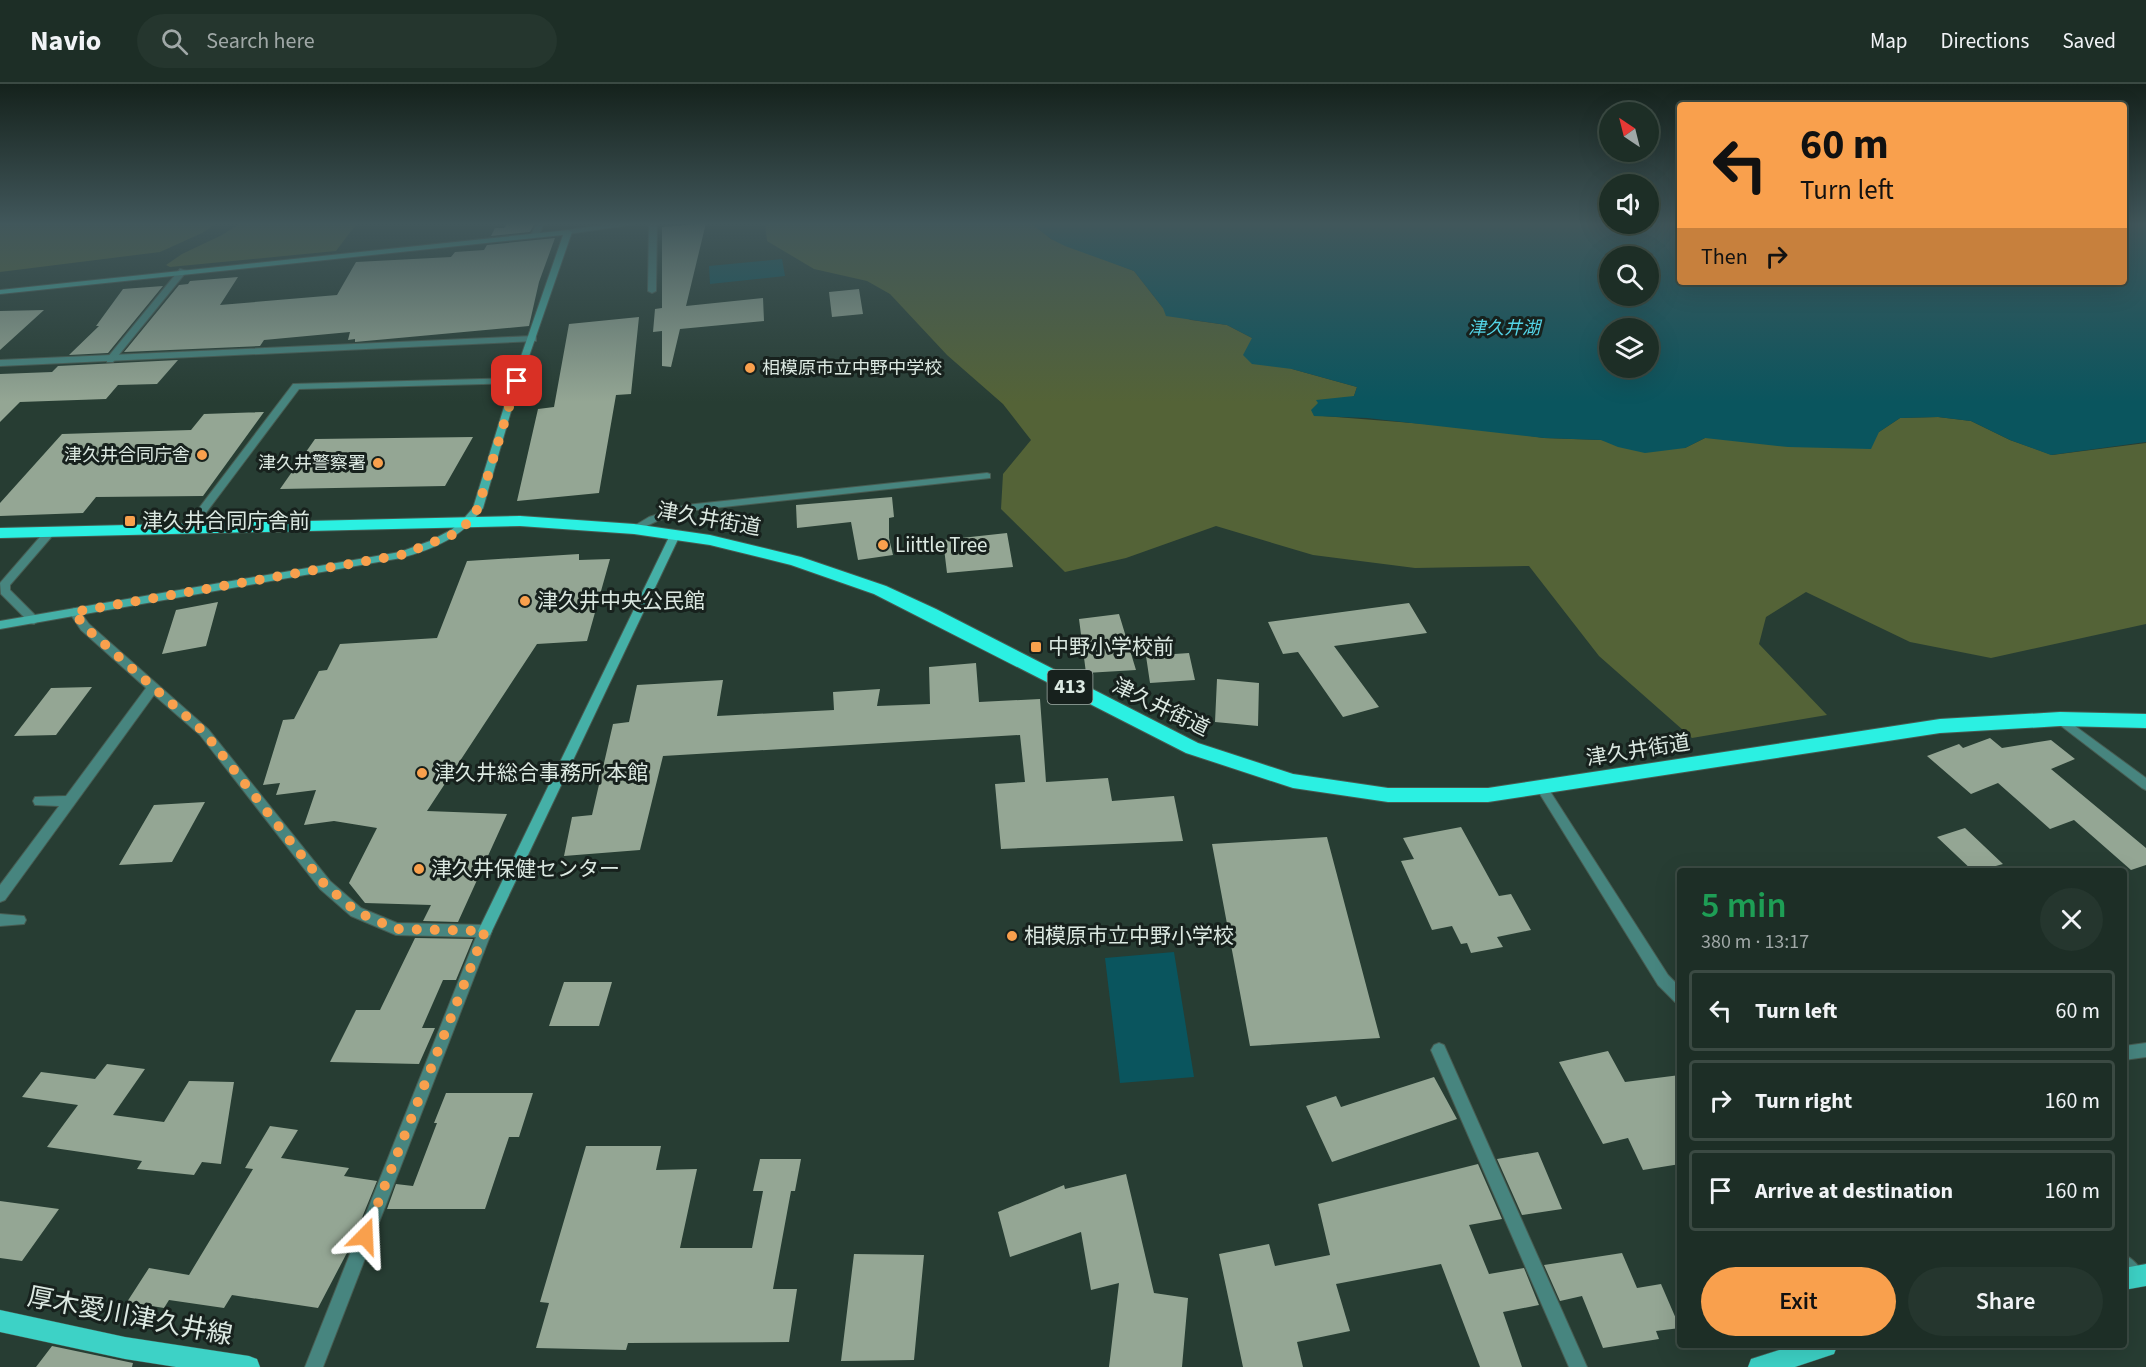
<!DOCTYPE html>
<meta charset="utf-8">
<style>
body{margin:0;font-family:"Source Sans 3","Noto Sans JP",sans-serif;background:#25362e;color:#f1f3f6;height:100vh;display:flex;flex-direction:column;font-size:22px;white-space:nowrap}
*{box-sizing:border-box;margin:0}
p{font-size:20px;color:#a0a8a7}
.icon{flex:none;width:33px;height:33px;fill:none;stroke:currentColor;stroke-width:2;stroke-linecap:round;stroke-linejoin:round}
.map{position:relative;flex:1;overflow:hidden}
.side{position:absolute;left:1677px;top:784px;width:450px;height:480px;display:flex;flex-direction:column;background:#1d2e26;border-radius:6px;box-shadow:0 6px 24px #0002,0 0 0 2px #3b4a43}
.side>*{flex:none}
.guide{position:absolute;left:1677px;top:18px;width:450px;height:183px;border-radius:6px;box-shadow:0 6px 24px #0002,0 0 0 2px #3b4a43;background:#f9a04d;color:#111;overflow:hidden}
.needle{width:39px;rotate:325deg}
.controls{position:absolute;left:1599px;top:18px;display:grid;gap:12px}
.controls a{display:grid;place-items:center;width:60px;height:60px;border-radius:50%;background:#1d2e26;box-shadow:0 6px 24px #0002,0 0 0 2px #3b4a43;font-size:30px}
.pin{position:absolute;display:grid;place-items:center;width:51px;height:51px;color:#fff;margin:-26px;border-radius:12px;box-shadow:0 3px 9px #0006}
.me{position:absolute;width:66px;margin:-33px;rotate:21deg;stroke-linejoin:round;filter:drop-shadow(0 0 4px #0008)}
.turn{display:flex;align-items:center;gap:21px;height:126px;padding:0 24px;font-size:27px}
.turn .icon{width:78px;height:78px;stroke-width:2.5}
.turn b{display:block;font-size:42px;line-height:51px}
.then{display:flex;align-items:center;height:57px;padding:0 24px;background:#0003;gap:12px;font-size:22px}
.round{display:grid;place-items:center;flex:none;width:63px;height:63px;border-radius:32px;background:#25362e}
.overview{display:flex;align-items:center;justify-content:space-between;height:102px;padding:0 24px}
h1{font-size:36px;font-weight:600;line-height:45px;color:#1e9e55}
.button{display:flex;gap:12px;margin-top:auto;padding:12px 24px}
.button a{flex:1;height:69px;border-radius:36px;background:#f9a04d;color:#111;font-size:24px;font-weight:600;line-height:69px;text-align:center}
.button a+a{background:#25362e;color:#f1f3f6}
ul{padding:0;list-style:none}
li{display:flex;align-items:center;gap:18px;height:81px;margin:0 12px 9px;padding:0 12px;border:3px solid #3b4a43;border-radius:6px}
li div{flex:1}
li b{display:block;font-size:22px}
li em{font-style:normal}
header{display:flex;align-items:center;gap:36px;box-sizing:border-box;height:84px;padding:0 30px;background:#1d2e26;border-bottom:2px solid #3b4a43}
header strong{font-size:28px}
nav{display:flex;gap:33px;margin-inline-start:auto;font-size:21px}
.search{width:420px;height:54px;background:#25362e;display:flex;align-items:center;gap:15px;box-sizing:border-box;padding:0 21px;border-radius:33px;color:#a0a8a7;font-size:22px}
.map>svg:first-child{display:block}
</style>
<header>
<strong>Navio</strong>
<div class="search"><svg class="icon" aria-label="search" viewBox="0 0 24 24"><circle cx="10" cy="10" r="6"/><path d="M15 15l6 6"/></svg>Search here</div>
<nav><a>Map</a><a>Directions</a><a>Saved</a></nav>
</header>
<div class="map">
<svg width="2146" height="1283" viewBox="0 0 2146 1283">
<rect width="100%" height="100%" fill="#273d33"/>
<path fill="#546337" d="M0 139H217L202 149 160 168 0 188Z
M241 139H357L336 167 170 183 166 181 182 170 222 151Z
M765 139H1031L1051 155 1134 187 1163 224 1191 236 1227 241 1252 254 1292 285 1357 303 1354 312 1323 332 1476 344 1544 354 1601 356 1685 364 1705 354 1879 348 1900 334 1938 333 1971 337 2010 356 2052 371 2146 359V540L1991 574 1910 558 1806 508 1766 533 1759 560 1827 631 1692 654 1599 572 1529 482 1415 484 1313 471 1216 442 1126 474 1065 488 1001 425 1003 390 1031 356 1003 320 947 271 890 210 867 197 814 185 767 157Z"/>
<path fill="#0a555e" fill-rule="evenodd" d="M1031 139H1680V198H2124V139H2146V358L2051 371 2010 356 1971 337 1938 333 1900 334 1879 348 1871 365 1788 363 1705 354 1685 364 1645 369 1618 363 1601 356 1544 354 1367 334 1314 332 1311 326 1318 319 1316 316 1354 312 1357 303 1292 285 1252 280 1243 271 1252 254 1227 241 1166 232 1163 224 1134 187 1065 162 1051 155ZM1610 172H1648V212H1610ZM1610 244H1648V284H1610Z
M782 175 785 192 710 200 709 182Z
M1174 868 1194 993 1120 999 1105 874Z"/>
<path fill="#94a694" d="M507 139H535L530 148 491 152 495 144H504Z
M706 139 686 222 763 214 764 237 680 245 671 283 662 282V247L653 248 655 225 662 224V143Z
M555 154 539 198 529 242 355 258V255L348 256 350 248 264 256 260 262 124 268 179 201 188 200 190 197 238 193 220 221 337 211 356 178 451 173 455 168 484 166 487 161Z
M163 202 108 269 69 271 99 242H96L123 205Z
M859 205 863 230 832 233 829 208Z
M44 226 0 266V227Z
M639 233 631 310 616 311 599 409 517 417 538 325 554 323 569 240Z
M178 276 157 300 118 301 106 315 20 318 0 338V290L52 288 58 282Z
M264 328 203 412 96 413 83 429 0 432V419L62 350 191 346 204 330Z
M473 353 445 402 280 405 315 355Z
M892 413 894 433 889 434V454L893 471 858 476 851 438 797 444 796 421Z
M1007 449 1013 483 947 489 943 456Z
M579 470V476L610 475 587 557 537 560 427 727 507 730 458 838 423 837 431 821 365 819 349 799 377 744 334 737 304 741 316 706 276 711 280 699 263 701 283 636 294 635 319 587 327 586 340 560 437 554 467 477Z
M218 518 206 562 162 570 176 526Z
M1409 519 1427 549 1334 562 1379 623 1343 633 1298 568 1283 570 1268 538Z
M1119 530 1136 586 1086 589 1079 535Z
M1189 569 1195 596 1150 599 1146 572Z
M976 579 979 618 1040 615 1046 698 1108 694 1112 717 1174 712 1183 757 1001 765 995 700 1025 698 1020 651 663 672 640 766 564 772 572 733 592 731 613 640 629 638 637 601 723 596 717 632 834 626 833 608 880 605 877 622 930 620 929 583Z
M1217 595 1259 599 1258 642 1215 638Z
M92 603 56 651 14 652 51 604Z
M1990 654 2002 664 2051 656 2075 675 2051 685 2146 764V781L2131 786 2074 736 2050 745 1998 699 1971 710 1927 672 1959 660 1963 664Z
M205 718 172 778 119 781 154 721Z
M1461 743 1499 812 1511 810 1531 846 1497 853 1503 863 1471 869 1467 859 1461 860 1452 842 1432 846 1401 777 1414 775 1403 754Z
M1965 744 2003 780 1974 788 1937 753Z
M1327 753 1380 954 1250 962 1212 760Z
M415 854 473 855 456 896H443L422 944H435L419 980 330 978 356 926H380Z
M564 898H612L599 942H549Z
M1608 967 1625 998 1680 991V1080L1643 1086 1628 1054 1603 1060 1559 978Z
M107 980 145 985 113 1031 164 1038 189 997 234 998 221 1080 202 1078 194 1091 137 1085 142 1077 47 1063 78 1021 22 1013 41 988 95 995Z
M1434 993 1457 1035 1332 1078 1306 1022 1336 1012 1341 1023Z
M446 1009H533L519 1053H509L485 1125H387L396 1100 413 1102 437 1039H434Z
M270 1042 298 1046 281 1074 349 1084 344 1092 377 1097 350 1163 318 1224 232 1211 224 1224 169 1216 164 1224 127 1218 149 1184 189 1191 253 1085 245 1084Z
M586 1062H661L656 1086 697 1085 680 1164H752L763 1107H753L760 1075H801L795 1107H791L773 1205H797L789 1258 628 1259 626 1266 536 1264 549 1219 540 1218Z
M1538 1068 1562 1125 1522 1131 1497 1075Z
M1478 1080 1502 1135 1469 1141 1489 1190 1524 1184 1539 1221 1503 1228 1522 1283H1480L1441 1180 1336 1200 1350 1247 1297 1258 1303 1283H1243L1219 1170 1269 1160 1275 1182 1330 1171 1318 1120Z
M1126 1090 1154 1209 1188 1214 1182 1283H1109L1119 1199 1091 1206 1081 1148 1010 1173 998 1128 1064 1101 1065 1105Z
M0 1117 59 1125 22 1177 0 1174Z
M1622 1169 1637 1204 1661 1200 1680 1244 1656 1247 1659 1255 1603 1264 1582 1212 1560 1217 1544 1181Z
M854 1170 924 1171 914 1276 841 1277Z
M52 1262 133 1279 132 1283H36Z"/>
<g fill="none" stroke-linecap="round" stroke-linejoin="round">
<g stroke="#475c52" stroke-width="2">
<path id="lane" d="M649 139H657L656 207 652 209 648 207Z
M180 185 187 187 113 278H107V274Z
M2060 631 2146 694V706L2142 704 2056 638 2054 635Z
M1542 699 1546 701 1668 891 1680 903V920L1675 918 1658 901 1538 707 1536 704 1538 701Z
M1439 959 1444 961 1587 1283H1569L1431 966 1434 961Z
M2146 959V973L2124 976V962Z
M2124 1171C2133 1174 2141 1184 2145 1193L2142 1199 2136 1202 2130 1199 2124 1192Z"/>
</g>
<g stroke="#475c52" stroke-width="2">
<path id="street" d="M537 139H544L539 151 535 153 531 151Z
M617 139H633L629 141 568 150 564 148 568 146Z
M533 252 536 253V257L0 282V276Z
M517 294 521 297 520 299 299 305 193 446H185L184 444 293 300Z
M987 389 990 390V394L687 427 657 437 634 448 629 445 649 433 686 421Z
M50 445 54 446V450L10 501V506L40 536 34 540 30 539 1 510 0 499 46 446Z
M74 524 78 525 89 540 208 645 330 797 361 824 397 839 485 841 490 843 492 847 323 1283H305L476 853 396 851 351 832 320 805 200 651 154 611 5 816 0 818V801L59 722 35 721 33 717 35 713 66 712 146 604 81 546 69 528Z
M0 830 24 832 26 836 24 840 0 842Z"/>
</g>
<g stroke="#475c52" stroke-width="2">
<path id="secondary" d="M568 146 572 148 516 310 483 424C463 453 434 465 401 474L0 545V537L400 468 430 457 451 446 460 439 473 424 508 310 563 151 0 210V206Z
M675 448 680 451 490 851 485 853 480 851 478 847 480 843 670 451Z"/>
</g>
<g stroke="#475c52" stroke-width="1">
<path id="primary" d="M2146 1180V1202L2124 1206V1184Z
M0 1226 125 1253 249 1272 257 1275 260 1283H176L125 1275 0 1248Z
M1792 1262H1837L1834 1270 1795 1283H1748L1751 1275Z"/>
</g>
<g stroke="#475c52" stroke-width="2">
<path id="highway" d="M520 432 634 440 710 451 801 473 886 502 936 525 1198 659 1293 690 1388 704H1488L1940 635 2060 628 2146 630V644L2060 642 1940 649 1488 718H1388L1293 704 1186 669 874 510 791 481 710 461 634 450 520 442 0 454V444Z"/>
</g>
<use href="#lane" fill="#47857f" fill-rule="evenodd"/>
<use href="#street" fill="#47857f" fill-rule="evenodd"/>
<use href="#secondary" fill="#45b0a7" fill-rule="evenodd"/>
<use href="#primary" fill="#3dd2c6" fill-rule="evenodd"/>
<use href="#highway" fill="#2bf0e2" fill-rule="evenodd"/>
</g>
<linearGradient id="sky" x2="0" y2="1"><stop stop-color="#15221c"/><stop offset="0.44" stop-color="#41575b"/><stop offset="1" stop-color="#41575b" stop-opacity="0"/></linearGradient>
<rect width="2146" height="318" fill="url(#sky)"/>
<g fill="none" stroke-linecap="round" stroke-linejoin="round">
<path stroke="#f9a04d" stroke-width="10" stroke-dasharray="0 18" d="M365 1152 485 847 396 845 357 828 325 801 204 648 85 543 74 528 401 471 454 450 470 437 478 424 517 297"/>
</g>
<g fill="#f9a04d" stroke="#17211d" stroke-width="2">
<circle cx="750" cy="284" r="6"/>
<circle cx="202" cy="371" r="6"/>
<circle cx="378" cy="379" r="6"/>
<rect x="124" y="431" width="12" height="12" rx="3"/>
<circle cx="883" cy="461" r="6"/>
<circle cx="525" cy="517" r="6"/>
<rect x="1030" y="557" width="12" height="12" rx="3"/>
<circle cx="422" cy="689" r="6"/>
<circle cx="419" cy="785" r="6"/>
<circle cx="1012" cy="852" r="6"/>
</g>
<g text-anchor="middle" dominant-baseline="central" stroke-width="6" stroke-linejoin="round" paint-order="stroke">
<g font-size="18" font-style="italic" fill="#54d5e8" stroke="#17211d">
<text x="1504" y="244">津久井湖</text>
</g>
<g font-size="18" fill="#dbe8e1" stroke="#17211d" text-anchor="end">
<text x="762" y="284" text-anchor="start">相模原市立中野中学校</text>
<text x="190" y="371">津久井合同庁舎</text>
<text x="366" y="379">津久井警察署</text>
</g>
<rect fill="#17211d" stroke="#a0aca6" stroke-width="1.5" x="1047.5" y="586" width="45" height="34" rx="4.5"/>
<g font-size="20" font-weight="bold" fill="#dbe8e1">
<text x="1070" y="603">413</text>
</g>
<g font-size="21" fill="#dbe8e1" stroke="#17211d">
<text transform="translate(709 435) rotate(10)">津久井街道</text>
<text transform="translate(1161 623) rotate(26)">津久井街道</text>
<text transform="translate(1638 666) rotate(-9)">津久井街道</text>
</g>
<g font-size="21" fill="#dbe8e1" stroke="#17211d" text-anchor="start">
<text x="142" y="437">津久井合同庁舎前</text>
<text x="895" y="461">Liittle Tree</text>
<text x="537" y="517">津久井中央公民館</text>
<text x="1048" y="563">中野小学校前</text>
<text x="434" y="689">津久井総合事務所 本館</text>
<text x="431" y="785">津久井保健センター</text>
<text x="1024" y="852">相模原市立中野小学校</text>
</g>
<g font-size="26" fill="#dbe8e1" stroke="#17211d">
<text transform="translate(130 1232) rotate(11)">厚木愛川津久井線</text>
</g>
</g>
</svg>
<div class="controls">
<a><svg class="needle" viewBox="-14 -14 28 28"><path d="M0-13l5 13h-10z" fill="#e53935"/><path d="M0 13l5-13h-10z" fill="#a0a8a7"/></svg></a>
<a><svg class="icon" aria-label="sound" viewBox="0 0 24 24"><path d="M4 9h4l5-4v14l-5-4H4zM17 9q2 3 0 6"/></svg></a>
<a><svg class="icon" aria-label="search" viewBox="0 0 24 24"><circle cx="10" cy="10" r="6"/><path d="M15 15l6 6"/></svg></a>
<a><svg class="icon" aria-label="layers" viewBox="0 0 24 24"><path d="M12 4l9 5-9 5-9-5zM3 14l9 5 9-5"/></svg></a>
</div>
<div class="pin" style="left:517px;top:297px;background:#d93025"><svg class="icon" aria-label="arrive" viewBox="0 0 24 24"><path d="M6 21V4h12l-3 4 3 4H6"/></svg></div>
<svg class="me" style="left:365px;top:1152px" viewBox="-20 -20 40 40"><path d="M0-17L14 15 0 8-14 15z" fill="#f9a04d" stroke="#fff" stroke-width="4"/></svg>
<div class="guide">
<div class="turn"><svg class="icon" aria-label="left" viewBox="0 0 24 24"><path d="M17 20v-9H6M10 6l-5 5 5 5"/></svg><div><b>60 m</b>Turn left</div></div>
<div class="then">Then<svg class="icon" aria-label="right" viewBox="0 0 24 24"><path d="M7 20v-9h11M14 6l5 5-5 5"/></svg></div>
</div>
<section class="side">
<div class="overview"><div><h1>5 min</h1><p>380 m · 13:17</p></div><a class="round"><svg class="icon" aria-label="close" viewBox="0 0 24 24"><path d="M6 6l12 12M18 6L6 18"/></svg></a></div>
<ul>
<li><svg class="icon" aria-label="left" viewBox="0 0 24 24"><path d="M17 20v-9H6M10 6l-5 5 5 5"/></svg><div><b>Turn left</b></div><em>60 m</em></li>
<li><svg class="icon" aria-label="right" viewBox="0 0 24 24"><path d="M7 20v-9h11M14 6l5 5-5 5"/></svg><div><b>Turn right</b></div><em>160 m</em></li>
<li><svg class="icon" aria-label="arrive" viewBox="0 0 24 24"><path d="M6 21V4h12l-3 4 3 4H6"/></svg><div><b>Arrive at destination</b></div><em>160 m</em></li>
</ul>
<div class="button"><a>Exit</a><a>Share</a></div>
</section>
</div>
